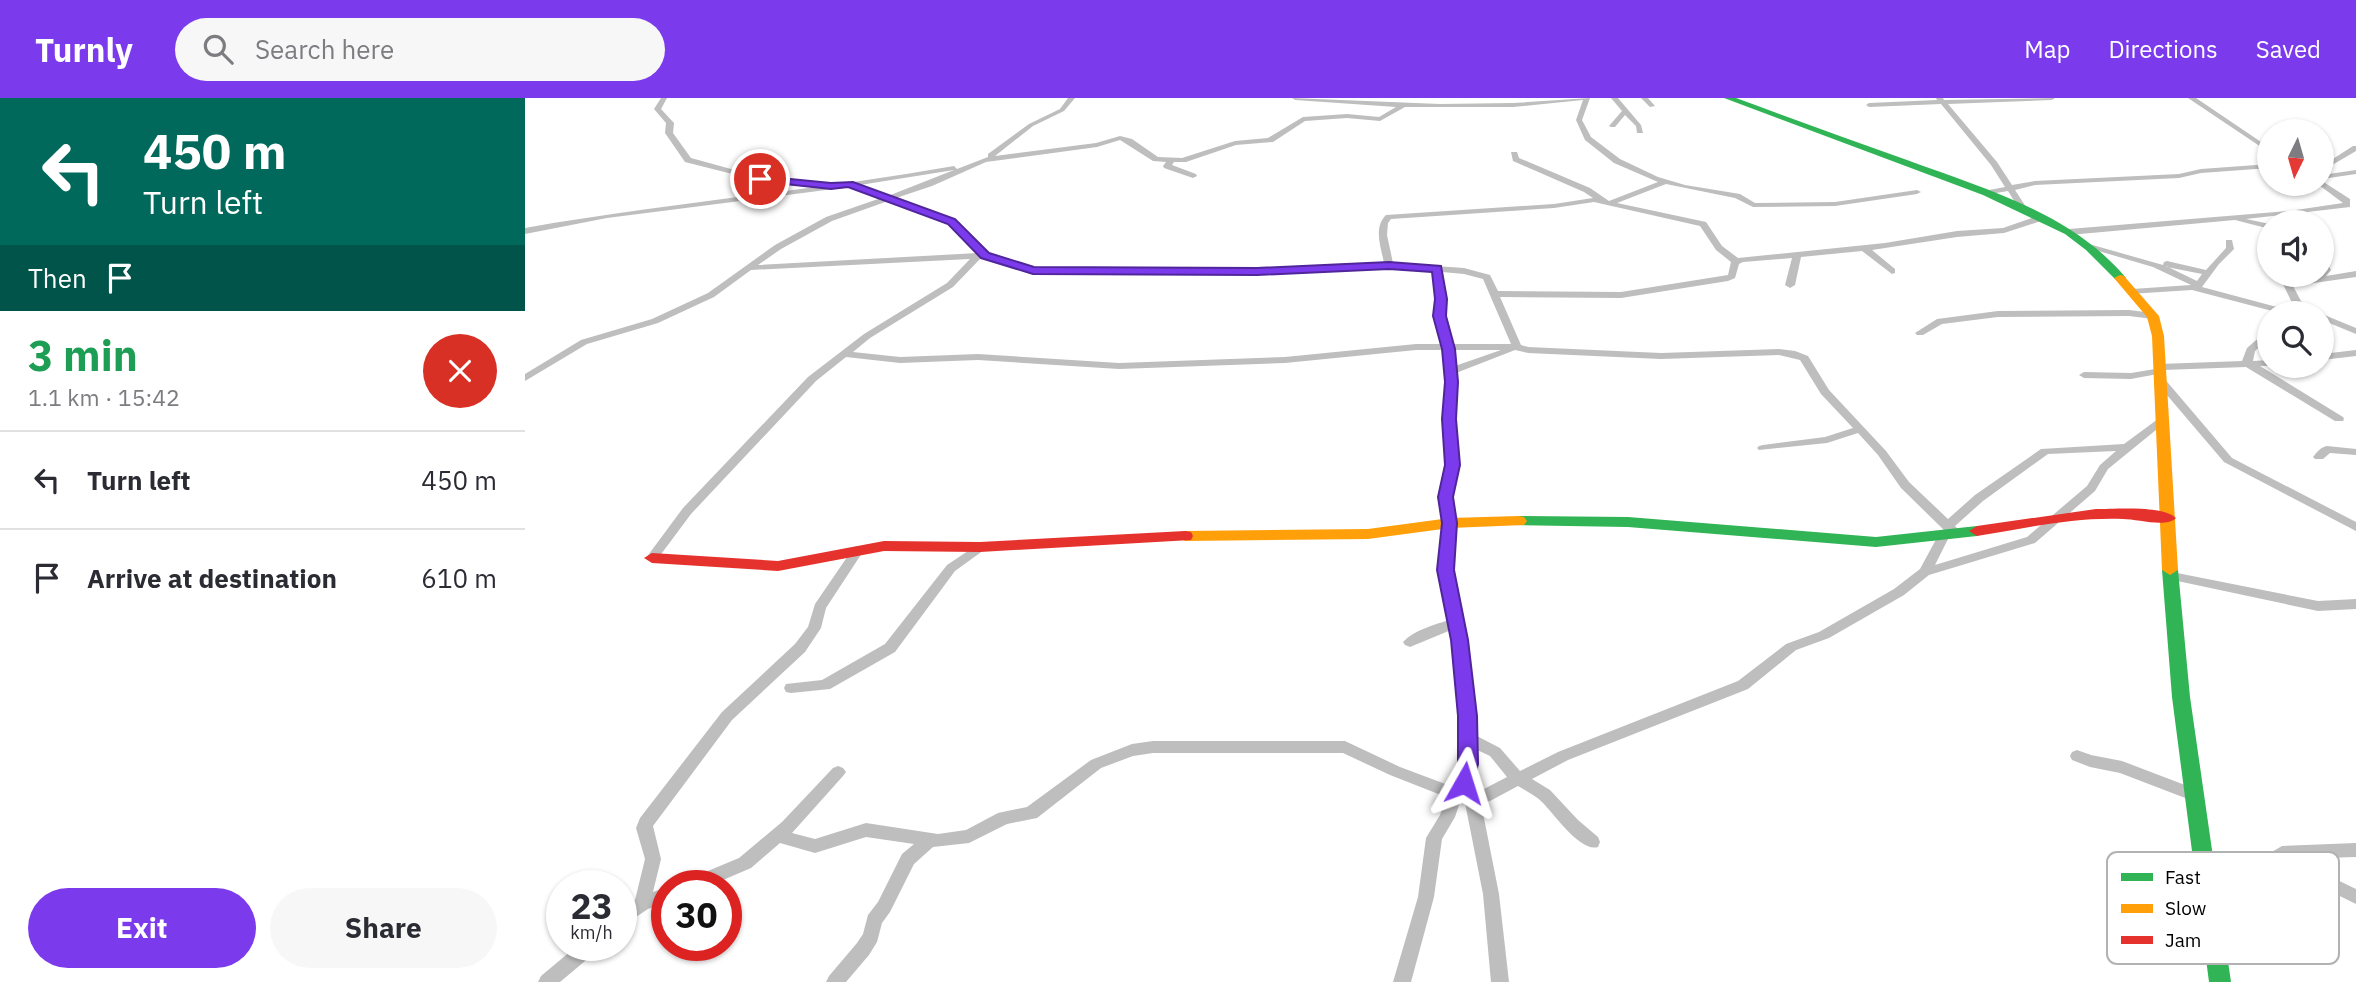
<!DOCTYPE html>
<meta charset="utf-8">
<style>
body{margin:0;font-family:"IBM Plex Sans",sans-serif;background:#f7f7f7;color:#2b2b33;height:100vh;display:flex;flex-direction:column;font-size:26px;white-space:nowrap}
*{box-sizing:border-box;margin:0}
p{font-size:23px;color:#7c7c81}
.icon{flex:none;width:38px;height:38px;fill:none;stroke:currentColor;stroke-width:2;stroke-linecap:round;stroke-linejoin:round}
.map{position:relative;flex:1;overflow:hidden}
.sheet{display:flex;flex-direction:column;background:#fff;width:525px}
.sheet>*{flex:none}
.hud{background:#00695c;color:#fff;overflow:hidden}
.needle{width:46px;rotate:185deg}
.controls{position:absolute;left:1732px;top:21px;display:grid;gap:14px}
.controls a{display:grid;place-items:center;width:77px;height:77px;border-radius:50%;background:#fff;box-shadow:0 2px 5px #0004;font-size:35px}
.speed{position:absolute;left:21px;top:772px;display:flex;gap:14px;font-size:35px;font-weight:700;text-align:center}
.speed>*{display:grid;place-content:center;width:91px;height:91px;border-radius:50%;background:#fff;box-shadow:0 2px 5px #0004;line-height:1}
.speed small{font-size:18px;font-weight:400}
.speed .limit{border:10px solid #d22;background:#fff;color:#111}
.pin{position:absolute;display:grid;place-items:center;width:60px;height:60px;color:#fff;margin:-30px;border:4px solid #fff;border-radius:50%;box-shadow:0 2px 7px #0007}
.me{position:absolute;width:77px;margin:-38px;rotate:6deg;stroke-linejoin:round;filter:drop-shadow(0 0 5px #0008)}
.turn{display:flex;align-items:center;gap:24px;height:147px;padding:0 28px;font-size:32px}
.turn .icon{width:91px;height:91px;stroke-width:2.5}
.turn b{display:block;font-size:49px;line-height:60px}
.then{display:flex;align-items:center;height:66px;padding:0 28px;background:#0003;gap:14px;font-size:26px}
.round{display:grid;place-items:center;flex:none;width:74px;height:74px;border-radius:37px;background:#f7f7f7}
.summary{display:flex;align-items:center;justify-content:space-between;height:119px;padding:0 28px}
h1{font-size:42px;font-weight:800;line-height:52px;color:#1e9e55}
.primary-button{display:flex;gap:14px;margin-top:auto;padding:14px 28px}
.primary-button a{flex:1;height:80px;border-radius:42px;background:#7c3aed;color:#fff;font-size:28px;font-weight:800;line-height:80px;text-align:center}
.primary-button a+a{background:#f7f7f7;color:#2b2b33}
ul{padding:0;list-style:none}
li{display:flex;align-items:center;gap:21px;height:98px;padding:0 28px;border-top:2px solid #e1e1e2}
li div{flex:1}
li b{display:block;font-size:26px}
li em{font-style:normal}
header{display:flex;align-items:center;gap:42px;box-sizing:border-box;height:98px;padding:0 35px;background:#7c3aed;color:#fff}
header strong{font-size:33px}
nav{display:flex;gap:38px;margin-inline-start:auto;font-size:24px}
.search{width:490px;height:63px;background:#f7f7f7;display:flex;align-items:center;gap:18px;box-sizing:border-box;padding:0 24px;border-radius:38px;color:#7c7c81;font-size:26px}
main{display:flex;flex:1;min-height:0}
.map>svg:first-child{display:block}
</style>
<header>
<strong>Turnly</strong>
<div class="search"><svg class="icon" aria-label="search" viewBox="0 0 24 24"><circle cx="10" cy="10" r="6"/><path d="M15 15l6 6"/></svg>Search here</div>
<nav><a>Map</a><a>Directions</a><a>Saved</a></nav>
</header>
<main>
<section class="sheet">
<div class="hud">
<div class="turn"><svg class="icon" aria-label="left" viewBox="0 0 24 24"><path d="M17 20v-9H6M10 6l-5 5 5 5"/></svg><div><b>450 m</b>Turn left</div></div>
<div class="then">Then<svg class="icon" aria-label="arrive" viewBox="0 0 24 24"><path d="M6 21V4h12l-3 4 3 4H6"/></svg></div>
</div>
<div class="summary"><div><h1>3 min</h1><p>1.1 km · 15:42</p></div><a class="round" style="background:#d93025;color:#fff"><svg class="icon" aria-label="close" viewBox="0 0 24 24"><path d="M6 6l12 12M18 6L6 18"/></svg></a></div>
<ul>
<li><svg class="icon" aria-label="left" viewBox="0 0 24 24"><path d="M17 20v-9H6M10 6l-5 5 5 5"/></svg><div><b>Turn left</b></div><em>450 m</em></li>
<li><svg class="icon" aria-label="arrive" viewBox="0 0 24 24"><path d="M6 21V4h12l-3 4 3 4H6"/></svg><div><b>Arrive at destination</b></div><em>610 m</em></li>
</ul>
<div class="primary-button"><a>Exit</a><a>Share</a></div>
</section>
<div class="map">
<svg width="1831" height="884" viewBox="0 0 1831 884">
<rect width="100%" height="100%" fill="#fff"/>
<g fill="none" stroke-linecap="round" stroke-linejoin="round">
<path fill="#bebebe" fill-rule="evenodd" d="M136 0H142L136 11 149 25 148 35 166 60 235 79 278 84 282 86 278 88 235 83 160 64 140 35 141 25 129 11Z
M543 0H550L539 13 508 28 470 58 571 45 595 38 607 41 633 59 657 60 710 43 743 40 778 19 822 16 854 19 871 9 770 2 767 0 915 6 988 5 1065 0 1057 22 1066 39 1095 61 1133 79 1160 87 1215 96 1230 105 1310 104 1392 92 1396 94 1392 96 1310 108 1228 109 1210 100 1141 86 1092 105 1181 124 1197 148 1213 160 1360 145 1432 133 1478 130 1513 118H1519V122L1479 135 1432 139 1347 152 1370 171V175L1367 176 1337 153 1276 159 1270 187 1265 190 1260 187 1267 160 1218 164 1214 166 1210 180 1203 183 1096 200 975 199 996 247 1003 249 1136 255 1254 251 1270 253 1283 258 1304 292 1361 353 1384 384 1423 421 1450 397 1516 351 1599 346 1633 321H1641L1642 323 1583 371 1570 393 1510 445 1404 477 1379 497 1304 540 1271 552 1223 591 1043 662 1007 681 1025 692 1053 722 1073 739 1075 744 1073 749C1056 755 1029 716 1017 704 1011 698 1001 693 993 688L965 703 956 705 974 796 984 884H966L958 796 940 705 935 704 930 719 917 741 909 799 886 884H868L893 799 901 740 915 717 921 699 865 677 818 655H628L608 658 576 670 512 720 482 726 444 745 408 749 389 766 365 814 357 825 352 844 344 857 321 884H301L304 878 332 845 338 836 343 817 353 804 377 756 389 746 341 739 290 755 255 745 226 770 184 788H157L159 783 214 760 257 724 308 670 313 668 318 670 321 674 318 678 267 735 290 741 341 725 413 736 441 732 473 715 502 709 566 662 607 646 628 643H820L875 669 931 690C940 640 936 581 926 532L885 549 880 547 878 544C889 532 909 527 924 522L915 472 919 425 915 399 921 367 919 321 922 291 919 274 921 272 919 252H891L760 265 594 271 453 262 375 265 321 259 291 283 166 416 131 463 127 464 121 460 158 410 283 279 339 236 422 185 445 161 226 172 189 199 133 225 62 246 0 283V276L56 242 127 221 183 195 250 147 301 119 356 100 324 89 82 120 0 136V130C142 105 287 93 429 68L432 71 463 59V56L504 26 535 11ZM1058 2 1051 22 1060 42 1089 65 1133 84 1084 103 1065 90 994 60 992 54H986L988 63 1059 94 1068 100 1029 106 861 117C848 130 856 149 859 165L732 171 509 170 463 156 429 121 371 100 407 88 461 64 572 49 595 42 628 63 641 64 638 68 639 70 668 80 672 78 671 76 647 67 649 64H661L711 47 748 44 780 23 822 20 855 23 880 9H988ZM429 72 363 98 335 87ZM363 103 423 125 453 155 233 167 256 151 307 123ZM1069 104 1175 128 1191 152 1206 164 1203 177 1096 194 973 193 965 177 939 170 868 165 862 137 863 125 866 121 1029 110ZM459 160 508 176 732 177 875 170 908 173 911 202 909 218 918 246H891L760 259 594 265 453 256 375 259 328 254 345 240 428 189 455 161ZM917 174 939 176 958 181 986 246H927L919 218 921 202ZM929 252H976L930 268ZM990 252 1003 255 1136 261 1254 257 1275 262 1296 296 1328 330 1300 339 1238 347 1234 348 1232 350 1234 352 1302 345 1333 335 1353 357 1376 390 1421 434H1415L1395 471 1369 491 1294 534 1261 546 1213 583 1033 654 995 673 975 650 950 637V618L942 542 927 472 931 425 927 399 933 367 929 321 932 291 931 275ZM1591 353 1575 367 1562 388 1502 439 1410 467 1425 437 1431 440 1437 436 1430 428 1458 403 1523 356ZM950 651 965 658 982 679 957 692 947 694Z
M1086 0H1093L1116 27 1118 35H1112L1111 28 1100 17 1090 29H1086L1084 28 1097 13Z
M1116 0H1123L1130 8 1125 9Z
M1411 0H1418L1419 2 1530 0 1527 2 1423 6 1472 64 1487 87 1510 83 1654 76 1676 71 1745 66V70L1676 75 1654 80 1510 87 1490 92 1503 112 1499 114H1496L1483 93 1459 97V93L1480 89 1466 67 1416 6 1344 9 1341 7 1344 5 1412 2Z
M1663 0H1671L1745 50V55Z
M1828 48H1831V53L1797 73V68Z
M1831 72V76L1797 81V77Z
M1797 83 1825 101V109L1721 121 1745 126V131L1710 122 1544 137 1540 134 1544 131 1764 113 1818 105 1794 87 1797 86Z
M1701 142H1707L1709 151 1694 166 1677 189 1767 213V205L1758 186 1763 183 1797 177V161L1800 162 1806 172 1801 178 1831 173V179L1768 188 1776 203 1796 215H1784L1776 211V215H1755L1667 192 1604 196V192L1607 191 1666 187 1628 169 1560 149 1564 146 1638 167 1639 164 1642 163 1681 172 1701 150ZM1641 168 1642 169 1677 176 1672 183Z
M1604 212 1628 215 1633 218 1628 221 1604 218 1473 219 1417 226 1398 237H1392L1390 235 1412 221 1473 213Z
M1797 216 1831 230V236L1797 222Z
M1745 230V239L1730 253 1728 263 1745 262 1746 268H1735L1818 319 1819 321 1818 323H1810L1721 269 1638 272V275L1606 281 1559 280 1554 277 1559 274 1606 275 1630 271V267L1634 266 1717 263 1722 250Z
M1831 252V258L1797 262V256Z
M1634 278 1638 279 1707 360 1831 424V433L1699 364 1630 283 1629 281Z
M1802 348 1831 351V357L1805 355 1798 361H1790L1788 359C1792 354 1796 349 1802 348Z
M455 445 461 449 459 452 430 473 370 554 305 591 266 595 261 594 259 590 261 586 297 582 360 546 422 467Z
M333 448 339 452 301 510 296 530 280 554 207 622 128 728 136 761 128 794 142 789V804L123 811 96 829V811L110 802 120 761 111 730 115 720 197 614 270 546 283 529 290 506 329 449Z
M1647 474 1793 503 1831 501V511L1793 513 1643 481 1641 478 1643 475Z
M1552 652 1566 657 1597 663 1673 692 1676 697 1673 702 1668 703 1595 675 1565 669 1547 662 1545 658 1547 654Z
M1831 745V759L1769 761 1831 791V806L1770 776 1740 768H1722L1701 771 1678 777 1672 775 1670 770 1672 765 1701 756 1722 754 1745 755 1757 748Z
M53 847H75L72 853 35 884H13L16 878Z"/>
<path fill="#30b455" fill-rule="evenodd" d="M1199 0H1211C1268 21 1325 42 1382 62 1458 90 1547 115 1601 180L1591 182 1561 152 1540 136 1458 97Z
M994 418 1103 419 1351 439 1452 428 1460 433 1452 438 1351 449 1103 429 989 427 986 423 989 419Z
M1645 467 1653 472 1665 599 1706 884H1684L1647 599 1637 472Z"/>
<path fill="#ff9f0a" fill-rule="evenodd" d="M1595 177 1599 178 1634 218 1639 238 1653 472 1645 477 1637 472 1627 238 1622 219 1589 180Z
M994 418 999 419 1002 423 999 427 925 430 843 441 660 443 652 438 660 433 843 431 925 420Z"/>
<path fill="#e5322d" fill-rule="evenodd" d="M1571 411C1590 411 1638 407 1651 420 1642 430 1612 421 1598 421 1549 419 1500 430 1452 438L1444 433 1452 428Z
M660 433 666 434 668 438 666 442 455 454 359 453 253 473 127 465 119 460 127 455 253 463 359 443 455 444Z"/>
</g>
<path fill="#7c3aed" stroke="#51269a" stroke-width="2" d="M235 78 306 85 328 84 430 121 464 155 509 169 732 170 864 164 916 168 922 201 921 218 930 251 933 284 931 321 935 367 928 399 932 425 929 472 943 542 952 618 953 666 946 691 939 693 932 691 929 685 933 666V618L926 542 912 472 917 425 913 399 920 367 917 321 920 284 917 251 908 218 910 201 907 174 864 171 732 177 508 176 456 160 423 126 323 89 306 91 232 83V79Z"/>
<rect x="1582" y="754" width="232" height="112" rx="10" fill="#fff" stroke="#b2b2b2" stroke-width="2"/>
<rect x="1596" y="775" width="32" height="8" fill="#30b455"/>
<rect x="1596" y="806" width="32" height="9" fill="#ff9f0a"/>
<rect x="1596" y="838" width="32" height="8" fill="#e5322d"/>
<g font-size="19" fill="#000">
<text x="1640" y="786">Fast</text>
<text x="1640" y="817">Slow</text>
<text x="1640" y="849">Jam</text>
</g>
</svg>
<div class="controls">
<a><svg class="needle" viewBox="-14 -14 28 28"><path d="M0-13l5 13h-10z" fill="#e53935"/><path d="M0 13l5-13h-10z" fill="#7c7c81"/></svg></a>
<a><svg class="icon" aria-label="sound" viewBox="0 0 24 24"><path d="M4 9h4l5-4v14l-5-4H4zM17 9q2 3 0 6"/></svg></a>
<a><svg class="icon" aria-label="search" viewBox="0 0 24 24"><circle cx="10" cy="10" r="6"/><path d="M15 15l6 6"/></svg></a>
</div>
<div class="speed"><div>23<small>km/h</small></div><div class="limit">30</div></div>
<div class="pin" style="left:235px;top:81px;background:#d93025"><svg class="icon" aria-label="arrive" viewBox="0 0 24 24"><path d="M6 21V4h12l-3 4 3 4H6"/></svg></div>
<svg class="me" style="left:939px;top:685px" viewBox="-20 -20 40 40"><path d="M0-17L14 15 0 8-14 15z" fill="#7c3aed" stroke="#fff" stroke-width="4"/></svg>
</div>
</main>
